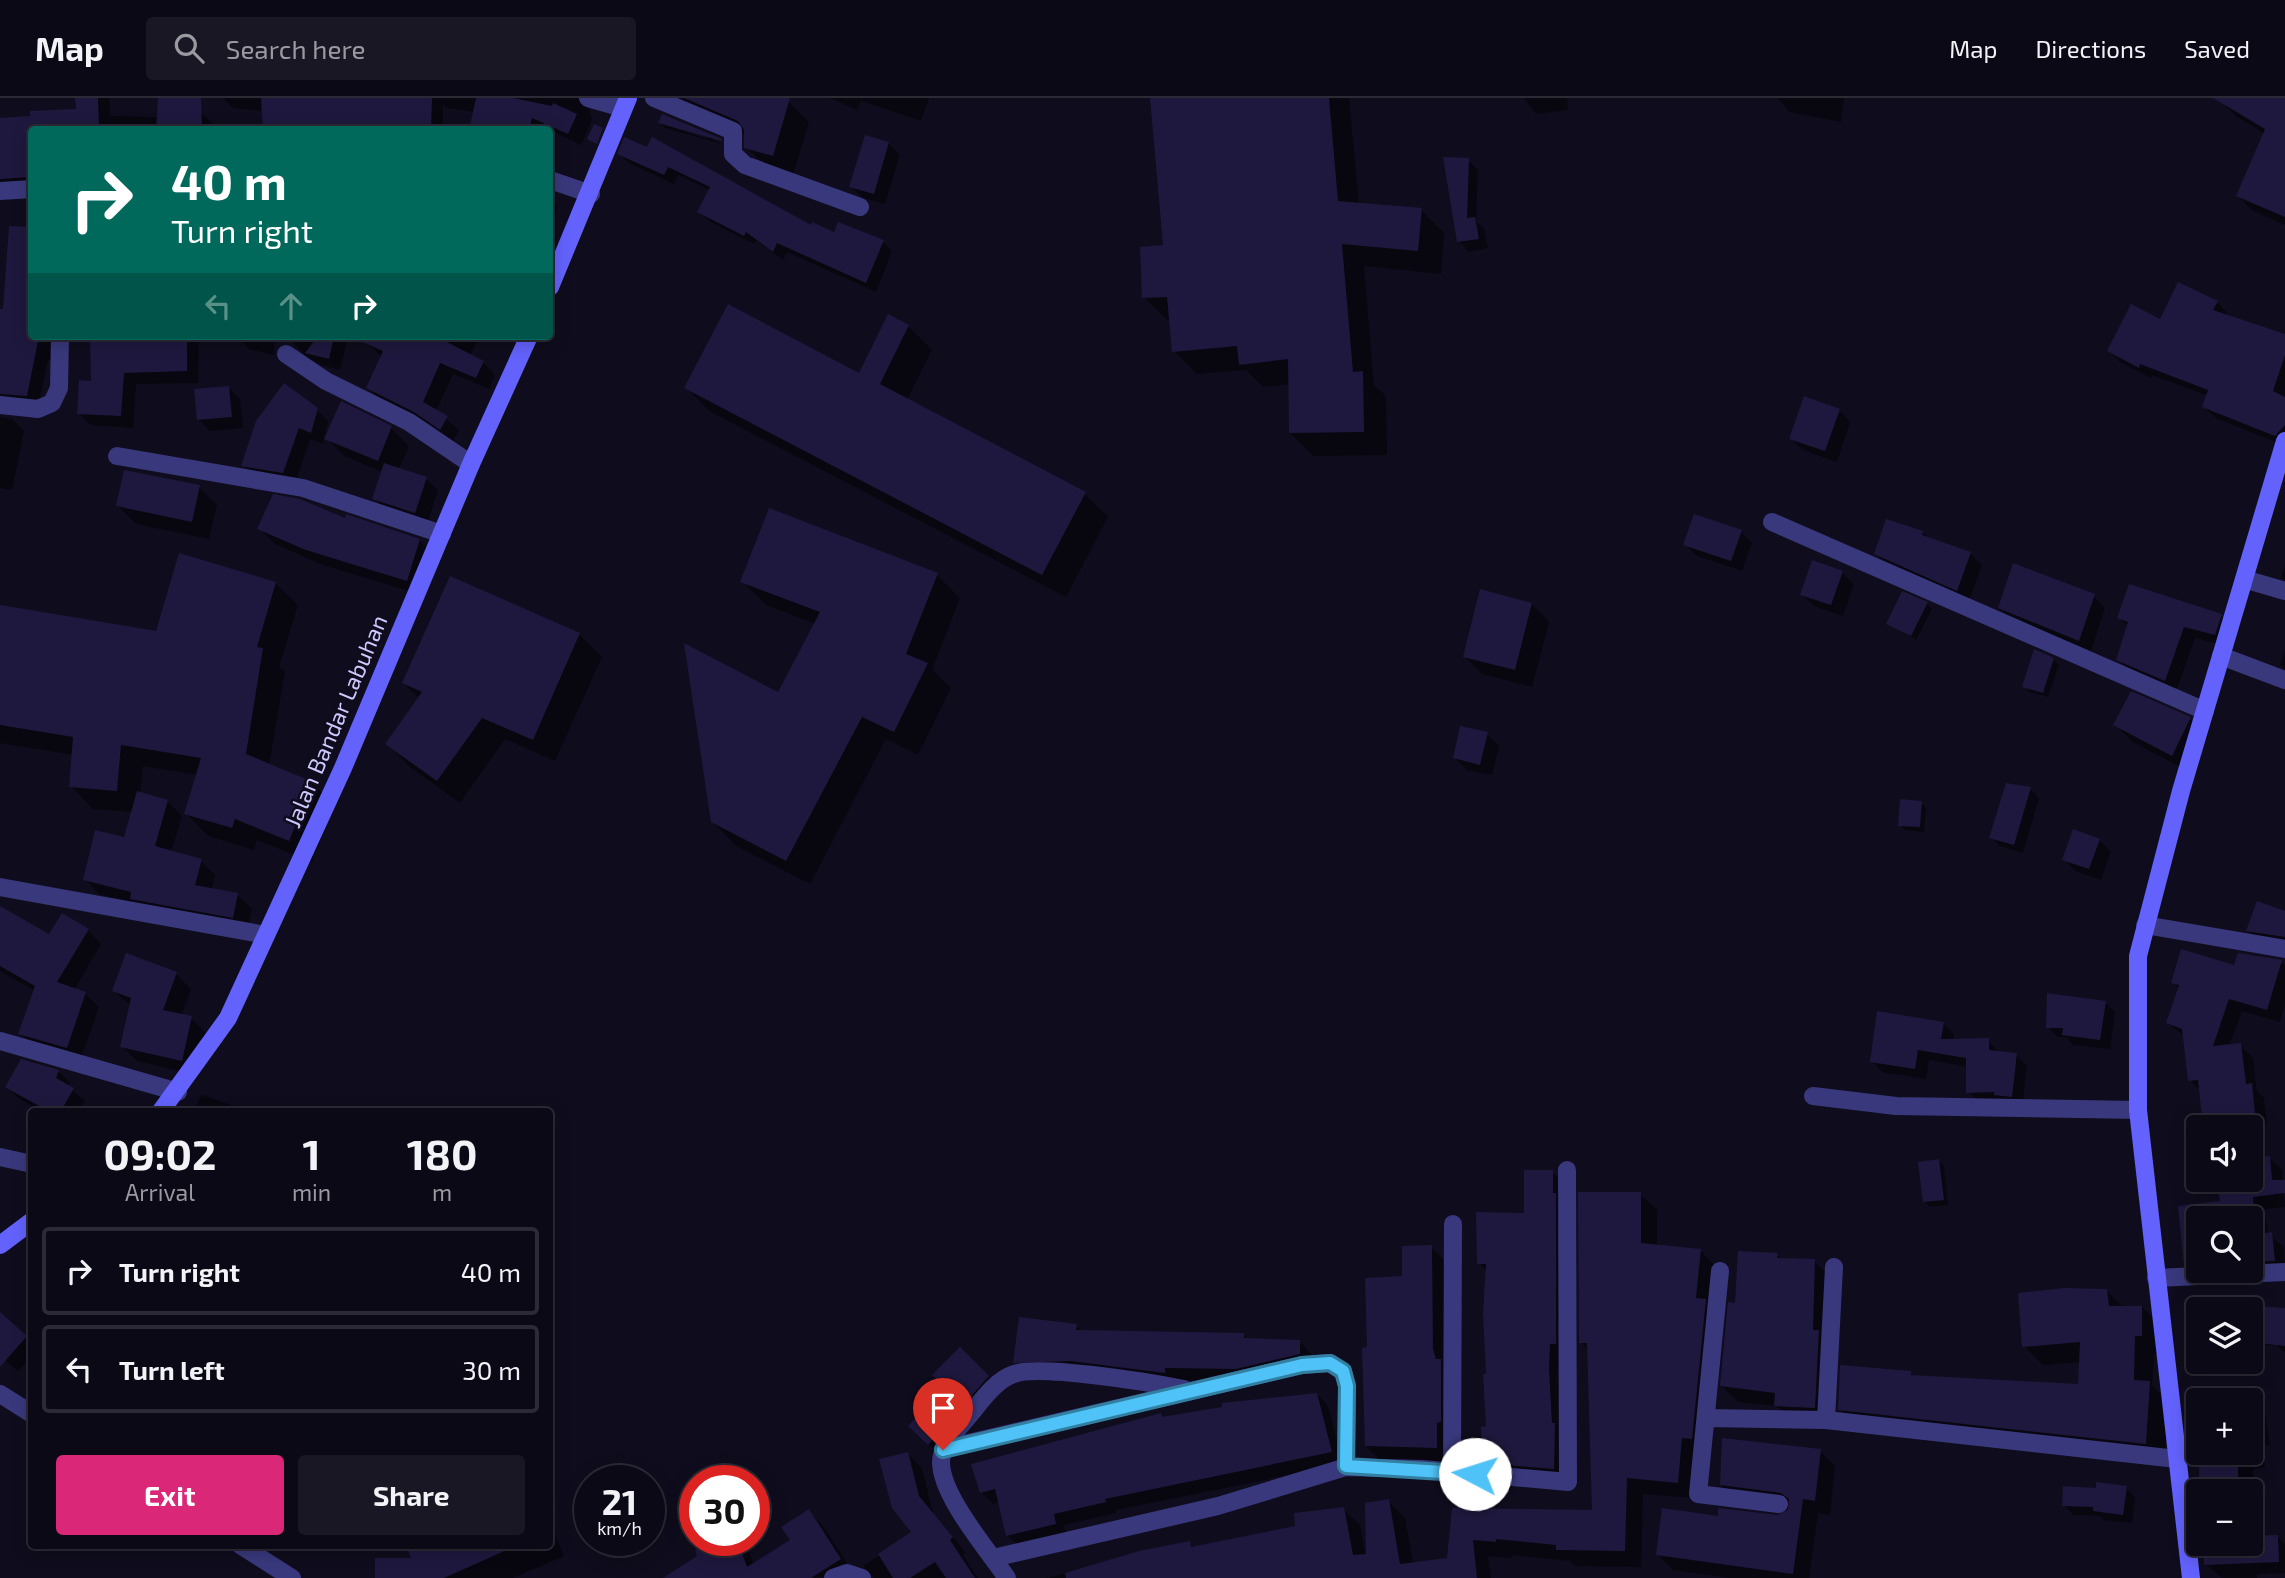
<!DOCTYPE html>
<meta charset="utf-8">
<style>
body{margin:0;font-family:"Exo 2",sans-serif;background:#191723;color:#f1f3f6;height:100vh;display:flex;flex-direction:column;font-size:26px;white-space:nowrap}
*{box-sizing:border-box;margin:0}
p{font-size:23px;color:#9a9aa1}
.icon{flex:none;width:38px;height:38px;fill:none;stroke:currentColor;stroke-width:2;stroke-linecap:round;stroke-linejoin:round}
.map{position:relative;flex:1;overflow:hidden}
.sheet{position:absolute;left:28px;top:1010px;width:525px;height:441px;display:flex;flex-direction:column;background:#0b0916;border-radius:7px;box-shadow:0 4px 18px #0003,0 0 0 2px #2b2a35}
.sheet>*{flex:none}
.guide{position:absolute;left:28px;top:28px;width:525px;height:214px;border-radius:7px;box-shadow:0 4px 18px #0003,0 0 0 2px #2b2a35;background:#00695c;color:#fff;overflow:hidden}
.controls{position:absolute;left:2186px;top:1017px;display:grid;gap:14px}
.controls a{display:grid;place-items:center;width:77px;height:77px;border-radius:7px;background:#0b0916;box-shadow:0 4px 18px #0003,0 0 0 2px #2b2a35;font-size:35px}
.speed{position:absolute;left:574px;top:1367px;display:flex;gap:14px;font-size:35px;font-weight:700;text-align:center}
.speed>*{display:grid;place-content:center;width:91px;height:91px;border-radius:50%;background:#0b0916;box-shadow:0 4px 18px #0003,0 0 0 2px #2b2a35;line-height:1}
.speed small{font-size:18px;font-weight:400}
.speed .limit{border:10px solid #d22;background:#fff;color:#111}
.pin{position:absolute;display:grid;place-items:center;width:60px;height:60px;color:#fff;margin:-72px -30px;border-radius:50% 50% 50% 0;rotate:-45deg;box-shadow:0 0 7px #0007}
.pin .icon{rotate:45deg}
.me{position:absolute;width:77px;margin:-38px;rotate:275deg;stroke-linejoin:round;filter:drop-shadow(0 0 5px #0008)}
.turn{display:flex;align-items:center;gap:24px;height:147px;padding:0 28px;font-size:32px}
.turn .icon{width:91px;height:91px;stroke-width:2.5}
.turn b{display:block;font-size:49px;line-height:60px}
.lanes{display:flex;align-items:center;height:66px;padding:0 28px;background:#0003;justify-content:center;gap:35px;direction:ltr}
.lanes .off{opacity:.35}
.eta{display:flex;justify-content:space-evenly;align-items:center;height:119px;text-align:center}
.eta b{font-size:42px;font-weight:700;line-height:49px}
.action{display:flex;gap:14px;margin-top:auto;padding:14px 28px}
.action a{flex:1;height:80px;border-radius:7px;background:#db2777;color:#fff;font-size:28px;font-weight:700;line-height:80px;text-align:center}
.action a+a{background:#191723;color:#f1f3f6}
ul{padding:0;list-style:none}
li{display:flex;align-items:center;gap:21px;height:88px;margin:0 14px 10px;padding:0 14px;border:4px solid #2b2a35;border-radius:7px}
li div{flex:1}
li b{display:block;font-size:26px}
li em{font-style:normal}
header{display:flex;align-items:center;gap:42px;box-sizing:border-box;height:98px;padding:0 35px;background:#0b0916;border-bottom:2px solid #2b2a35}
header strong{font-size:33px}
nav{display:flex;gap:38px;margin-inline-start:auto;font-size:24px}
.search{width:490px;height:63px;background:#191723;display:flex;align-items:center;gap:18px;box-sizing:border-box;padding:0 24px;border-radius:7px;color:#9a9aa1;font-size:26px}
.map>svg:first-child{display:block}
</style>
<header>
<strong>Map</strong>
<div class="search"><svg class="icon" aria-label="search" viewBox="0 0 24 24"><circle cx="10" cy="10" r="6"/><path d="M15 15l6 6"/></svg>Search here</div>
<nav><a>Map</a><a>Directions</a><a>Saved</a></nav>
</header>
<div class="map">
<svg width="2285" height="1480" viewBox="0 0 2285 1480">
<rect width="100%" height="100%" fill="#0f0c1d"/>
<path fill="#0007" d="M77 0H109L110 18 157 19V15L200 14 213 26V32H71L78 13Z
M223 0H605L589 9 592 22 581 47 550 32H471L475 14 447 10 443 6V32H265L263 13 233 10Z
M666 0H776L789 4 809 24 793 77 766 69 746 49V37L674 8Z
M830 0H929L921 23 861 3 857 12Z
M1151 0H1349L1359 107 1421 112 1444 135 1441 176 1364 168 1374 287 1386 298 1387 357 1313 358 1290 335V286L1263 289 1246 272 1197 276 1174 253 1171 222H1167L1144 199 1164 149Z
M1524 0H1567L1568 12 1536 16Z
M1778 0H1844L1841 24 1789 14Z
M2222 0H2285V127L2253 113 2238 98 2265 36 2236 18 2220 3Z
M0 21 32 32V92L0 94Z
M660 25 708 41 704 37 722 46 665 30Z
M625 41 812 129 883 144 892 153 876 194 787 154 783 162 756 142 754 146 709 123 699 113 710 92 678 77 674 86 629 65 619 55Z
M888 45 900 57 885 106 863 100 851 88Z
M1468 62 1478 72 1476 123 1484 131 1488 150 1469 154 1459 143Z
M550 100 557 108 552 139H550Z
M2217 204 2228 216 2227 219 2285 238V348L2216 320 2204 309 2208 298 2152 277 2151 280 2120 264 2109 253 2161 224Z
M0 212 32 238H55V262H48L38 309 8 307 0 317Z
M908 228 932 252 907 302 1085 396 1108 419 1066 499 709 313 686 289 860 278Z
M104 238H199L198 285 136 286 133 330 91 327 79 315 92 284Z
M237 238H275L274 257 249 251Z
M296 238H348L340 272 320 267 306 258 294 246Z
M373 238H479L470 258 483 264 495 277 489 291 453 276 436 313 459 332 453 343 429 326 380 302 368 289 382 259 369 246Z
M229 290 240 301 243 330 210 333 198 321Z
M316 311 328 323 323 346 310 341 295 386 254 379 243 367Z
M1839 312 1850 324 1837 364 1803 352 1791 341Z
M0 319 12 321 24 333 12 392 0 390Z
M391 330 409 348 399 371 426 381 438 392 427 426 386 412 374 400 383 374 344 358 326 340Z
M199 389 217 407 209 441 136 426 118 408Z
M346 422 419 442 434 458 422 497 323 467 275 446 260 431Z
M1741 434 1752 445 1742 473 1697 458 1685 446Z
M1923 435 1930 442 1970 455 1982 467 1969 503 1888 467 1876 456Z
M1813 465 1842 475 1854 486 1843 518 1814 508 1802 496Z
M2285 467V483L2281 479Z
M937 477 960 500 932 572 951 590 918 657 886 641 810 786 736 748 712 723 816 526 766 507 742 483Z
M275 485 298 507 279 569 285 574 269 667 312 685 335 707 312 764 257 742 254 752 208 738 186 715 197 677 143 668 140 696 167 703 182 718 171 754 201 763 215 777 211 792 237 797 252 811 247 833 99 796 85 781 125 742 133 714 93 711 71 688 73 657 0 645V509L157 535Z
M2094 498 2105 510 2091 553 2011 521 2000 510Z
M1532 506 1549 524 1532 589 1482 576 1464 558Z
M1927 506 1932 511 1916 542 1888 525Z
M2221 517 2232 529 2227 548 2195 540 2176 593 2129 573 2118 561 2129 529 2119 520Z
M579 536 602 559 555 663 505 641 460 705 410 669 387 646 419 600 404 585Z
M2285 553V572L2280 567Z
M2053 561 2059 567 2048 599 2029 594 2024 588Z
M2190 621 2208 638 2190 674 2133 644 2115 627Z
M1487 636 1499 648 1492 677 1467 672 1455 660Z
M2030 691 2039 700 2023 755 2000 748 1991 739Z
M1921 705 1926 710 1924 734 1905 732 1900 727Z
M2099 742 2111 754 2101 782 2075 773 2064 761Z
M0 810 50 838 88 832 101 846 74 892 85 896 99 909 80 963 34 949 20 935 35 893 0 873Z
M2285 815V849L2260 844 2248 832Z
M2281 864 2285 867V906L2280 924 2242 913 2229 948 2240 947 2253 960 2257 993 2264 1000 2267 1027 2253 1029 2257 1061 2269 1060 2282 1072 2285 1109 2264 1111 2268 1137 2284 1149 2285 1175 2250 1172V1120H2198V1155L2180 1109 2222 1104 2219 1082H2250V1029H2198L2205 1028 2201 993 2190 982 2185 939 2168 925 2180 891 2173 884 2235 869Z
M176 876 191 891 181 918 191 920 206 935 197 977 137 963 122 948 131 908 114 893Z
M2105 904 2115 914 2110 951 2073 947 2066 939H2058L2048 929Z
M1943 925 1954 936 1953 942H1988L1999 955 2016 957 2027 968 2022 1009 1979 1004 1968 993 1967 969 1929 962 1926 981 1882 974 1872 963Z
M58 973 70 985 68 989 85 1003 79 1013H42L18 1000 7 988Z
M201 997 249 1013H194Z
M2198 1029V1065L2192 1059 2189 1030Z
M1939 1063 1944 1068 1948 1107 1930 1109 1925 1104Z
M1552 1074 1565 1086 1566 1383 1498 1377 1485 1364 1488 1277 1487 1173 1479 1165 1526 1117Z
M1640 1096 1657 1112V1148L1700 1152 1716 1169 1694 1400 1643 1396 1641 1469 1575 1468 1570 1463 1512 1457V1460L1488 1458 1491 1480H1046L1189 1445 1195 1450 1297 1430 1343 1411 1360 1427 1366 1458 1388 1403 1405 1420 1413 1466 1449 1462 1453 1411 1594 1414 1589 1253 1581 1244Z
M1431 1149 1445 1163 1450 1363 1380 1362 1366 1348 1369 1251 1404 1180Z
M1777 1157 1783 1162 1814 1163 1830 1179V1326L1792 1323 1777 1308 1738 1304 1722 1288 1737 1207Z
M2107 1193 2124 1210 2142 1209 2161 1228 2160 1256H2154L2152 1288 2169 1304 2164 1364 1859 1330 1840 1311 1910 1275 1915 1279 2080 1288 2081 1264 2043 1267 2024 1248Z
M2262 1207 2285 1211V1255L2277 1247H2250V1211H2198V1244L2190 1236V1209Z
M0 1216 32 1245V1257L18 1273 0 1258Z
M1076 1228 1083 1234 1243 1236 1249 1242 1300 1244 1313 1258 1251 1284 1029 1277 1015 1264Z
M960 1251 1000 1291 940 1357 910 1328 947 1289Z
M1317 1296 1328 1308 1343 1366 1116 1412V1415L1064 1427 1067 1437 1019 1448 1007 1437 1000 1404 993 1406 981 1394 1160 1317 1163 1320Z
M2249 1299 2265 1316 2270 1347 2262 1348 2265 1369 2253 1371 2254 1413H2250V1393H2201V1369L2191 1360 2186 1309 2198 1307V1354H2250V1302H2232Z
M1820 1353 1835 1368 1830 1417 1818 1415 1809 1480H1730L1673 1472 1658 1457 1719 1420 1778 1419 1790 1413V1409L1737 1402 1721 1387Z
M908 1356 922 1370 933 1415 966 1455 963 1457 978 1480H874L863 1468 914 1435Z
M2126 1390 2135 1399 2132 1425 2104 1422 2100 1418 2073 1417 2064 1407 2097 1391Z
M809 1413 823 1428 856 1479 664 1480 728 1442H737L749 1454 754 1467 792 1443Z
M550 1424 564 1458 513 1480H378L414 1462 408 1447H550Z
M2277 1438 2285 1446V1475L2257 1476V1480H2222L2206 1466 2205 1446H2250Z"/>
<path fill="#1f183e" d="M75 0H98L99 32H32V79L0 81V20L30 18V13L76 11Z
M158 0H201L202 32H156Z
M261 0H432L431 32H263Z
M476 0H513L552 8 553 5 577 16 568 36 532 20 529 32H469Z
M684 0H790L773 58 744 50V32L738 23Z
M1150 0H1329L1338 103 1422 110 1418 153 1342 146 1353 274 1363 273 1364 334 1289 335 1288 261 1239 267 1237 248 1172 254 1167 199 1142 200 1140 149 1163 147Z
M2213 0H2285V119L2236 98 2265 31Z
M662 16 722 41V43L658 25Z
M594 26 603 30 597 46 587 41Z
M865 37 889 44 874 96 849 89Z
M624 39 647 49 652 39 811 127 812 124 834 134 838 124 884 142 866 185 777 145 773 154 746 134 744 138 697 114 710 89 668 69 664 77 617 56Z
M1443 59 1469 60 1467 120 1475 119 1479 141 1457 144Z
M9 128 32 129V238H39L27 298 0 296V211H3Z
M2178 184 2218 203 2213 212 2285 236V257L2273 293 2285 299V327L2275 338 2202 309 2208 292 2140 266 2139 270 2107 253 2131 206 2160 221Z
M728 206 859 275 888 216 909 227 880 286 1086 394 1042 477 684 290Z
M149 238H187V273L124 275 121 318 77 316 79 282 91 283 90 242 149 241Z
M318 238H334L329 261 305 255Z
M349 238H435L484 263 476 280 440 265 423 304 448 318 440 332 414 314 366 290 383 253Z
M284 285 318 310 311 335 299 330 283 375 241 368 256 323Z
M229 288 232 319 197 322 194 291Z
M1804 298 1840 311 1825 353 1789 341Z
M341 303 392 328 378 363 324 341Z
M384 365 427 379 415 415 372 401Z
M124 372 200 387 192 424 116 408Z
M273 396 300 401 345 420 346 416 420 441 407 483 306 452 257 431Z
M769 410 938 475 906 556 928 565 894 634 862 619 786 763 711 724 684 545 778 594 820 514 740 484Z
M1694 416 1742 432 1731 463 1683 447Z
M1886 421 1923 433 1922 437 1971 454 1957 493 1874 456Z
M179 455 276 484 257 549 263 550 246 656 313 684 289 743 235 721 232 730 184 716 201 660 121 647 117 693 69 689 73 639 0 627V507L156 533Z
M1812 462 1843 473 1831 507 1800 497Z
M2013 465 2095 496 2079 543 1998 510Z
M450 478 580 535 533 642 482 620 437 683 385 646 422 594 402 585Z
M2129 486 2222 516 2215 537 2184 529 2165 583 2116 562 2128 524 2117 520Z
M1480 491 1532 505 1515 572 1463 559Z
M1902 493 1928 504 1911 538 1886 526Z
M2034 551 2054 560 2043 595 2022 589Z
M2131 593 2191 619 2172 658 2113 627Z
M1460 628 1488 634 1480 667 1453 660Z
M2006 685 2031 689 2014 747 1989 740Z
M137 693 168 702 155 748 202 761 195 787 238 795 233 820 130 801 131 794 83 782 95 732 124 739Z
M1900 701 1922 703 1920 729 1898 728Z
M2073 731 2100 741 2089 771 2062 762Z
M2257 803 2285 813V839L2246 833Z
M0 808 49 836 62 815 89 831 57 884 86 894 67 950 18 936 35 888 0 868Z
M2181 851 2234 867 2238 855 2282 862 2267 912 2229 901 2213 948 2241 945 2246 986 2252 985 2255 1015 2242 1017 2243 1029H2203L2198 982 2188 983 2182 931 2166 925 2179 887 2171 885Z
M126 855 177 874 163 912 192 918 182 963 120 949 131 900 112 893Z
M2047 895 2106 903 2100 942 2062 937 2063 930H2046Z
M1877 913 1944 924 1941 941 1989 940V952L2017 955 2012 999 1994 997V994L1966 995V960L1918 952 1915 971 1870 964Z
M21 961 59 972 56 980 74 990 61 1013H48L5 989Z
M2270 1058 2272 1082H2285V1095L2253 1099 2255 1120H2198V1167H2184L2178 1108 2220 1103 2217 1082H2250V1060Z
M1939 1061 1944 1102 1923 1104 1918 1064Z
M1524 1072H1553V1095H1556V1246H1550L1549 1270 1552 1325H1555L1554 1371 1483 1365 1481 1329 1486 1328 1483 1276H1486L1483 1215 1486 1166H1477L1476 1114 1524 1115Z
M1578 1094H1641V1145L1701 1151 1696 1200 1706 1201 1692 1341 1682 1340 1678 1385 1627 1380 1625 1453 1556 1452V1447L1496 1441V1444L1473 1442 1477 1480H1066L1065 1475 1139 1453 1190 1443 1191 1449 1295 1428 1294 1415 1344 1409 1353 1457 1366 1456 1365 1405 1389 1401 1400 1466 1447 1460 1452 1410 1592 1412 1587 1245H1579Z
M2272 1134 2275 1163 2250 1164V1137Z
M1432 1147 1433 1251 1436 1261H1441V1324L1437 1325V1350L1365 1348 1362 1250 1367 1249 1365 1180 1402 1178V1148Z
M1738 1153 1778 1155 1777 1160 1815 1161 1813 1232H1819L1815 1310 1774 1308 1775 1295 1720 1288 1728 1204 1735 1205Z
M2064 1190 2107 1191 2109 1208H2142V1238H2135L2134 1282 2150 1283 2146 1346 1838 1312 1840 1267 1911 1273V1277L2078 1286 2080 1244 2022 1249 2018 1195Z
M2250 1207 2285 1210V1248L2250 1244Z
M0 1214 27 1238 0 1269Z
M1019 1219 1077 1226 1076 1232 1244 1235V1240L1300 1242V1256L1236 1271 1165 1270V1275L1071 1263 1013 1265Z
M960 1249 989 1278 928 1347 908 1328 945 1289 932 1277Z
M1317 1295 1332 1354 1105 1401 1106 1404 1054 1416 1056 1426 1006 1438 995 1391 980 1395 971 1366 1161 1315 1162 1319 1222 1309V1305Z
M1722 1340 1821 1351 1815 1403 1803 1401 1793 1476 1656 1457 1662 1410 1718 1418V1410L1778 1417 1788 1412 1789 1401 1781 1395 1720 1387Z
M908 1354 919 1398 953 1439 950 1442 975 1480H946L935 1464 910 1480H893L878 1456 911 1434 892 1410 879 1361Z
M2199 1354H2238V1393H2199Z
M2096 1384 2127 1388 2123 1417 2093 1413V1409L2062 1408 2063 1388 2096 1390Z
M809 1411 841 1461 811 1480H663L697 1458 695 1452 722 1442H737L747 1469 790 1442 781 1429Z
M2278 1437 2279 1464 2204 1467V1446H2250V1438Z
M406 1447H518L444 1480H375V1460H411Z"/>
<g fill="none" stroke-linecap="round" stroke-linejoin="round">
<path stroke="#39387c" stroke-width="18" d="M588 0 623 10
M654 0 733 33V56L745 67 860 109
M550 82 591 96
M0 93 32 91
M286 256 326 283 409 324 471 366
M0 307 38 311 52 305 59 290 60 238
M117 358 303 390 442 436
M1772 424 2205 613
M2244 481 2285 493
M2221 558 2285 582
M0 789 266 837
M2145 827 2285 851
M0 943 178 994
M1813 998 1896 1008 2138 1012
M0 1059 32 1066
M1720 1173 1698 1396 1779 1406
M2156 1180 2285 1174
M0 1296 32 1316
M1707 1320 1826 1322 2177 1361
M1826 1322 1834 1169
M943 1351 1302 1267 1330 1265 1343 1274 1347 1288 1346 1369
M1452 1374 1453 1126
M240 1447 292 1480
M993 1460 1218 1408 1346 1369 1422 1371 1568 1384 1567 1072
M833 1480 847 1475 862 1480
M1007 1480C988 1452 941 1398 941 1364 941 1348 958 1331 968 1319 980 1305 995 1282 1014 1276 1039 1266 1153 1285 1184 1291"/>
<path stroke="#6362fd" stroke-width="18" d="M550 189 628 0
M161 1013 228 920 343 670 471 366 529 238
M0 1147 32 1123
M2191 1480 2138 1012V858L2181 693 2285 343"/>
</g>
<g fill="none" stroke-linecap="round" stroke-linejoin="round">
<g stroke="#337fa1" stroke-width="18">
<path id="route" d="M943 1352 1302 1267 1330 1265 1343 1273 1347 1288 1346 1368 1475 1376"/>
</g>
<use href="#route" stroke="#4fc3f7" stroke-width="12"/>
</g>
<g text-anchor="middle" dominant-baseline="central" stroke-width="5" stroke-linejoin="round" paint-order="stroke">
<g font-size="23" fill="#cec9fe" stroke="#0f0c1d">
<text transform="translate(335 623) rotate(-67)">Jalan Bandar Labuhan</text>
</g>
</g>
</svg>
<div class="controls">
<a><svg class="icon" aria-label="sound" viewBox="0 0 24 24"><path d="M4 9h4l5-4v14l-5-4H4zM17 9q2 3 0 6"/></svg></a>
<a><svg class="icon" aria-label="search" viewBox="0 0 24 24"><circle cx="10" cy="10" r="6"/><path d="M15 15l6 6"/></svg></a>
<a><svg class="icon" aria-label="layers" viewBox="0 0 24 24"><path d="M12 4l9 5-9 5-9-5zM3 14l9 5 9-5"/></svg></a>
<a>+</a>
<a>−</a>
</div>
<div class="speed"><div>21<small>km/h</small></div><div class="limit">30</div></div>
<div class="pin" style="left:943px;top:1352px;background:#d93025"><svg class="icon" aria-label="arrive" viewBox="0 0 24 24"><path d="M6 21V4h12l-3 4 3 4H6"/></svg></div>
<svg class="me" style="left:1475px;top:1376px" viewBox="-20 -20 40 40"><circle r="19" fill="#fff"/><path d="M0-13L10 11 0 6-10 11z" fill="#4fc3f7"/></svg>
<div class="guide">
<div class="turn"><svg class="icon" aria-label="right" viewBox="0 0 24 24"><path d="M7 20v-9h11M14 6l5 5-5 5"/></svg><div><b>40 m</b>Turn right</div></div>
<div class="lanes"><svg class="icon off" aria-label="left" viewBox="0 0 24 24"><path d="M17 20v-9H6M10 6l-5 5 5 5"/></svg><svg class="icon off" aria-label="ahead" viewBox="0 0 24 24"><path d="M12 20V5M6 11l6-6 6 6"/></svg><svg class="icon" aria-label="right" viewBox="0 0 24 24"><path d="M7 20v-9h11M14 6l5 5-5 5"/></svg></div>
</div>
<section class="sheet">
<div class="eta">
<div><b>09:02</b><p>Arrival</p></div>
<div><b>1</b><p>min</p></div>
<div><b>180</b><p>m</p></div>
</div>
<ul>
<li><svg class="icon" aria-label="right" viewBox="0 0 24 24"><path d="M7 20v-9h11M14 6l5 5-5 5"/></svg><div><b>Turn right</b></div><em>40 m</em></li>
<li><svg class="icon" aria-label="left" viewBox="0 0 24 24"><path d="M17 20v-9H6M10 6l-5 5 5 5"/></svg><div><b>Turn left</b></div><em>30 m</em></li>
</ul>
<div class="action"><a>Exit</a><a>Share</a></div>
</section>
</div>
